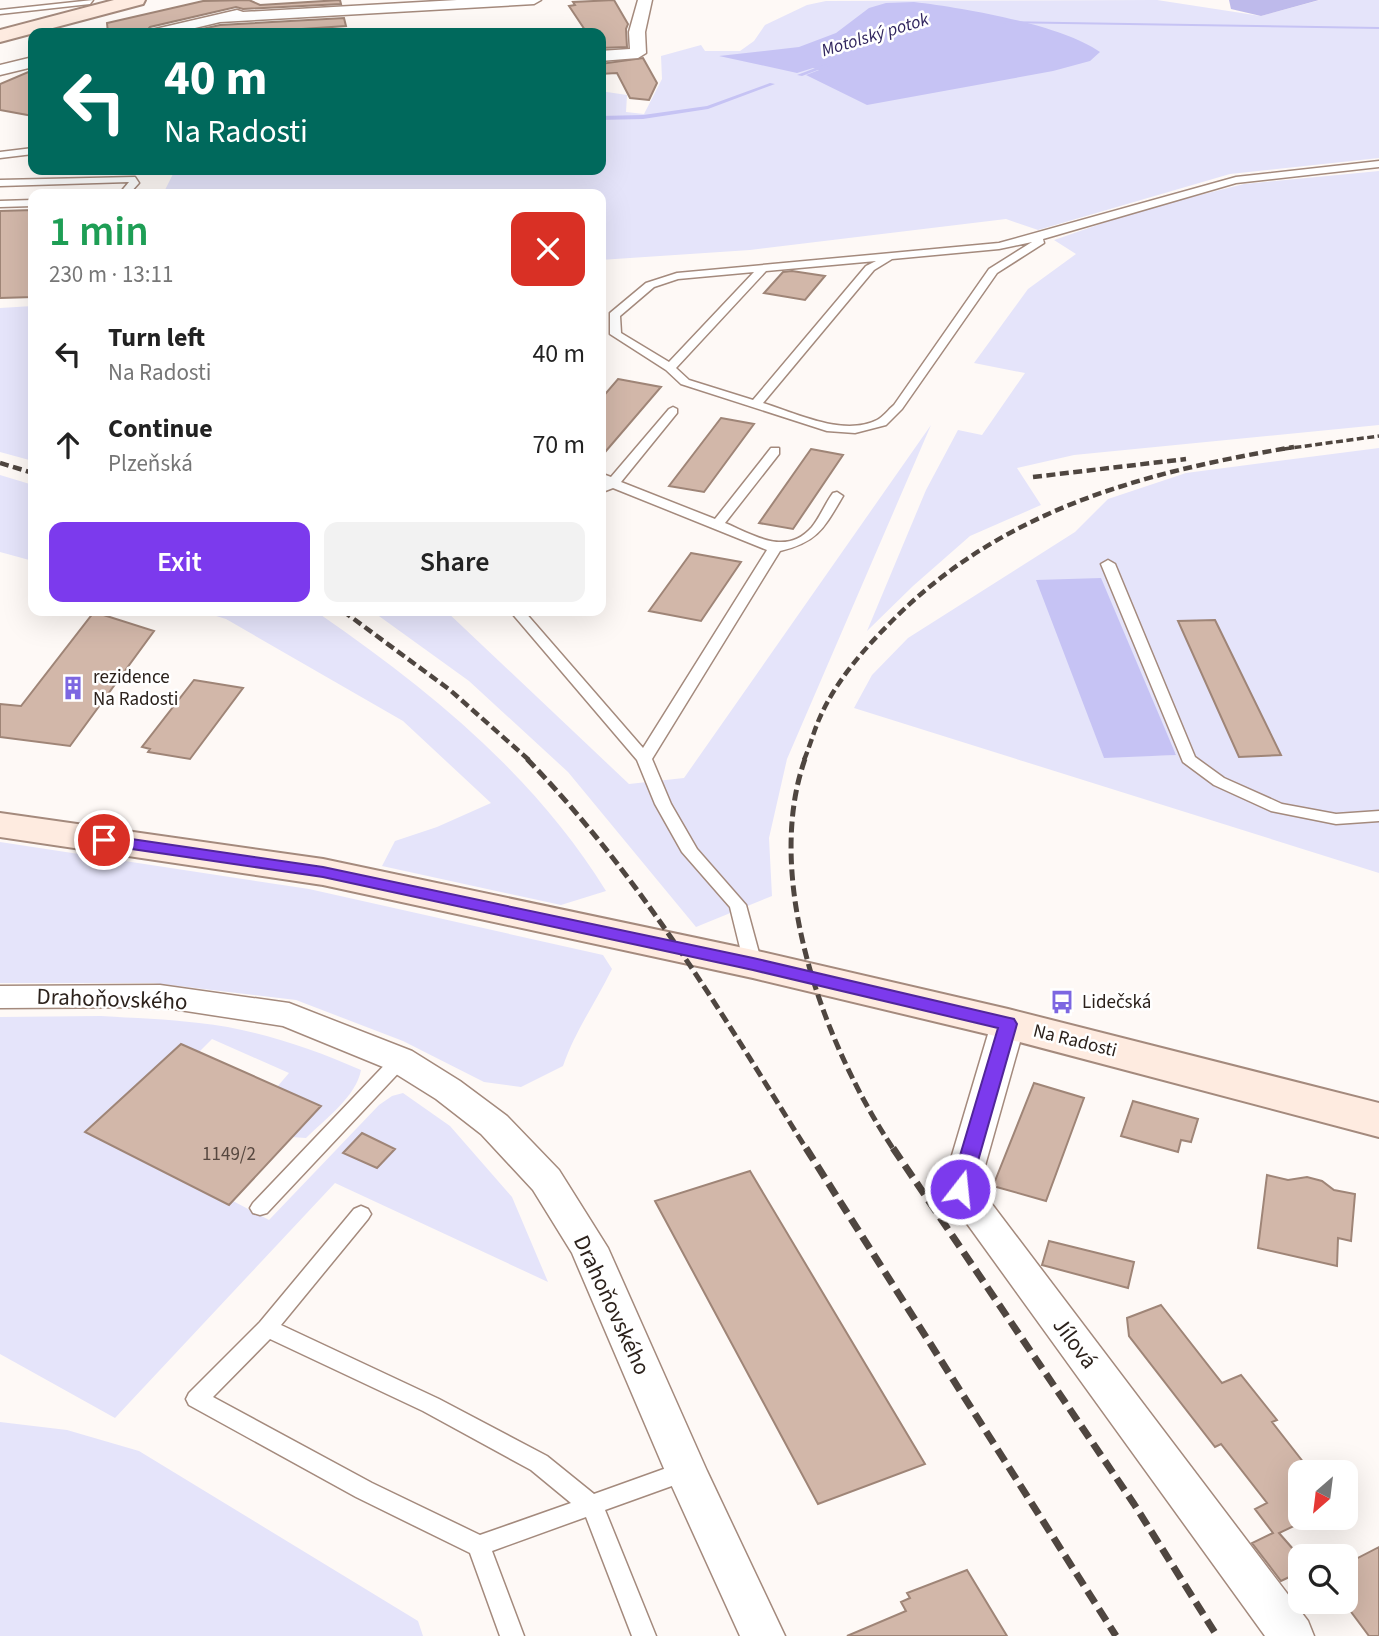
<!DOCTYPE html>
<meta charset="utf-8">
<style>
body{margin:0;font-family:"Source Sans 3",sans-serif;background:#f2f2f2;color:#222;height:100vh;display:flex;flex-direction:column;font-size:26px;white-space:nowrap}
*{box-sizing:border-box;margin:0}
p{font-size:23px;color:#767676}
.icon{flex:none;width:38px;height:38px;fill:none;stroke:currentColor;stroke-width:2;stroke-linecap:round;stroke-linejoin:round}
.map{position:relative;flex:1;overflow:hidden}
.panel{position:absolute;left:28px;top:189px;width:578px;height:427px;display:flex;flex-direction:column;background:#fff;border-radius:14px;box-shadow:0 7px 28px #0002}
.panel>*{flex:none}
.top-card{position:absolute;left:28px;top:28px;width:578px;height:147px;border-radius:14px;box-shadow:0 7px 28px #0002;background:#00695c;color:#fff;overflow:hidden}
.needle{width:46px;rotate:208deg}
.fabs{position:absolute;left:1288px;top:1460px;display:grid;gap:14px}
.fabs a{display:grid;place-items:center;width:70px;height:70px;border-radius:14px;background:#fff;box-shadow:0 7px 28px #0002;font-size:35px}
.pin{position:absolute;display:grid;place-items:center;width:60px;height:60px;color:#fff;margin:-30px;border:4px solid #fff;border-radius:50%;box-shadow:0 2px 7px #0007}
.me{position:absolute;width:77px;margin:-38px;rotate:16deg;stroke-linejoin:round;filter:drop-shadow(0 0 5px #0008)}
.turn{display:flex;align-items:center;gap:24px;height:147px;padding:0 21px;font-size:32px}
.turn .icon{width:91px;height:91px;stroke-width:2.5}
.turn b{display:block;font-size:49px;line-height:60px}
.round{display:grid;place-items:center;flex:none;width:74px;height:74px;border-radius:14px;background:#f2f2f2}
.head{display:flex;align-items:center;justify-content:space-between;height:119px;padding:0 21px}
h1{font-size:42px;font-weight:600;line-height:52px;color:#1e9e55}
.action{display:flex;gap:14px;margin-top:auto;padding:14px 21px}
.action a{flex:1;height:80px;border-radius:14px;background:#7c3aed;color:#fff;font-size:28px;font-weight:600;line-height:80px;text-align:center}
.action a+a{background:#f2f2f2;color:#222}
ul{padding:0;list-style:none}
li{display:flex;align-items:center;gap:21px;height:91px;padding:0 21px}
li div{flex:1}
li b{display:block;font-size:26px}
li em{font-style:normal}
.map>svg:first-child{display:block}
</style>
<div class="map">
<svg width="1379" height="1636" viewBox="0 0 1379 1636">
<rect width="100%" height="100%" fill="#fef9f6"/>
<path fill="#e5e4fa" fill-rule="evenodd" d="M1157 0 1261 16 1320 0H1379V158L1230 174 1038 230 1006 219 750 250 600 260V194H163L175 170H600V91L627 95 626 112 644 114 662 79 661 56 701 45 705 51H740L754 41 765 25 807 5 826 1Z
M1379 171V425L1074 455 1017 468 1041 505 970 536 913 586 867 631 926 490 958 430 982 435 1025 373 974 363 1028 289 1076 254 1054 240 1144 209 1244 184Z
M33 306V461L0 452V308Z
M931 425 787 759 769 838 772 896 696 927 568 772 469 681 372 611H446L629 784 684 778Z
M1379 448V873L854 708 872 675 908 638 1075 532 1108 499 1186 473ZM1037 580 1176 754 1175 755 1104 757ZM1215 620 1281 754V755L1239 757 1178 622Z
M0 475 33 485V561L0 552Z
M200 611H314L321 615C431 691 536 777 606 891L561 905 382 866 395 841 437 827 491 803 403 721 226 619Z
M0 842 309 889 603 955 612 969C596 1002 575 1031 563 1066L521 1087 484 1082 403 1041 296 1000 153 983H0Z
M101 1016C134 1018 167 1019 199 1023 255 1029 309 1047 361 1070 356 1097 325 1119 306 1138L291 1137 321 1106 277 1087 289 1073 212 1039 199 1052 181 1044 85 1132 229 1205 233 1201 269 1220 379 1105 392 1096 403 1093 450 1126 512 1197 548 1282 335 1183 115 1418 0 1354V1017ZM362 1134 395 1148 377 1168 344 1153Z
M0 1422 67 1430 139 1451 418 1621 423 1636H0Z"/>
<path fill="#bebaeb" d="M1229 0H1319L1261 16 1231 9Z"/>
<path fill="#c6c3f4" d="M914 2C964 8 1059 24 1100 52L1090 61 1053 71 867 105 806 75 819 70 813 68 797 73 719 56 799 47 836 33 869 8 886 3Z
M1101 578 1176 755 1104 758 1036 580Z"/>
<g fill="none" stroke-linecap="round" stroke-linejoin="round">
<path fill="#c6c3f4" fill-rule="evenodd" d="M1002 21 1379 27V29L1000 23Z
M826 64 831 65 802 76 797 75Z
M770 83 775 84 708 109 643 119 600 120V116L643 115 707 106Z"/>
</g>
<path fill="#d2b7a9" stroke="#9f8577" stroke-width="2" d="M249 0 260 5 340 0 341 4 243 9 236 7 150 27 145 33H108L107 23 203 1Z
M614 0 628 24 626 29 627 47 600 48V33H587L569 6 575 5 573 2Z
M344 18 346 26 288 30V33H184L220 25Z
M643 58 657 83 649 100 630 98 617 73 600 74V64Z
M33 70V116L0 110V84Z
M33 210V297L0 298V211Z
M792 271 825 276 805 300 764 293 783 272Z
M618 379 661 387 600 458V400Z
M721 418 754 424 704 492 669 486Z
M811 449 843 455 793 529 759 523Z
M691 553 741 562 701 621 649 611Z
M94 612 154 631 70 746 0 737V704L21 706Z
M1215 620 1281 755 1239 757 1178 621Z
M194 680 243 688 190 759 148 752 150 749 142 747Z
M181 1044 321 1106 229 1205 85 1132Z
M1034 1083 1084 1098 1046 1201 993 1186Z
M1133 1101 1198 1119 1191 1142 1181 1140 1178 1152 1121 1136Z
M362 1133 395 1149 377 1168 343 1153Z
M750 1171 925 1464 818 1504 655 1201Z
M1267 1175 1288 1180 1307 1177 1322 1181 1334 1190 1355 1194 1351 1241 1338 1238 1337 1266 1258 1248Z
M1049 1241 1134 1262 1128 1288 1042 1265Z
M1161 1305 1222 1383 1241 1375 1277 1420 1272 1422 1311 1472H1300V1517H1313L1279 1533 1300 1557V1572L1281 1581 1252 1543 1273 1533 1255 1509 1267 1503 1221 1444 1215 1447 1129 1336 1127 1318Z
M1379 1547V1636H1369L1343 1601H1346V1564Z
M967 1570 1007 1636H847L906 1611 901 1602 910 1598 907 1593Z"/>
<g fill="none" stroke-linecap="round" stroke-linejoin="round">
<g stroke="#a48a7d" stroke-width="3">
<path id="lane" d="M93 0 90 4 0 14V10Z
M33 148V154L0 158V152Z
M1379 161V167L1236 183 1043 239 1044 243 997 273 902 409 886 425 855 433 827 431 681 384 666 370 610 334V313L646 283 677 273 999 243 1236 177ZM1032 242 989 269 894 405C889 409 883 417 877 420 843 437 796 413 763 403L874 270 892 259 999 249ZM876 261 866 266 753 400 689 380 676 368 766 271ZM754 272 669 362 621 333 620 316 654 287 678 279Z
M135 177 139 183 129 194H119L129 182 0 186V180Z
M33 200V206L0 207V201Z
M673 407 677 409V413L621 482 715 519 771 448H779V454L725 523C754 535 786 557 812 527 820 517 825 504 833 493L837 492 843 496C824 528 818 542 780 551L652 759 671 804 697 849 746 905 762 964 759 968H747L744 964 730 907 682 852 655 804 637 760 510 611H524L643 748 767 550 613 488 600 493V484L603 483 600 482V473L611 477 669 409Z
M1108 560 1115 564 1195 757 1224 778 1282 804 1336 814 1379 811V821L1336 824 1271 811 1214 785 1183 762 1101 564Z
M400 1054 406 1055 409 1060 406 1065 267 1213 260 1215 253 1213 250 1208 253 1203 394 1055Z
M361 1206 368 1209 371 1214 368 1219 281 1325 439 1399 547 1456 594 1494 686 1461 694 1464 697 1471 694 1478 605 1510 656 1636H632L586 1517 492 1551 524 1636H500L470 1553 356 1497 189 1405 186 1399 189 1393 260 1322 354 1209ZM270 1339 423 1411 531 1470 571 1503 480 1535 372 1483 213 1397Z"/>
</g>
<g stroke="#a48a7d" stroke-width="3">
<path id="street" d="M457 0H541L534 4 220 22 174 33H148L151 30 237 10 243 12Z
M638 0H652L645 32 646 53 638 58 600 61V51L630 49 629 32Z
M33 57V67L0 75V65Z
M160 985 289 1003 412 1051 460 1081 507 1116 559 1170 608 1248 707 1471 785 1636H740L665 1471 572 1253 533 1190 481 1134 436 1099 388 1069 283 1026 160 1007 0 1008V986Z
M1008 1012 1020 1016 1025 1024 979 1187 1308 1621 1314 1636H1265L942 1189 991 1024 996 1016Z"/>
</g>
<g stroke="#a48a7d" stroke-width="4">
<path id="secondary" d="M114 0H145L143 4 0 42V30Z
M0 813 323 859 753 950 1008 1009 1379 1103V1137L1008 1039 753 978 323 885 0 837Z"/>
</g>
<use href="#lane" fill="#fff" fill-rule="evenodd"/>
<use href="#street" fill="#fff" fill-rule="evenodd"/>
<use href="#secondary" fill="#feebe0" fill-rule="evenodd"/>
<path stroke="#4f4640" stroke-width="3.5" stroke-dasharray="7 3.5" stroke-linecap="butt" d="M1284 449 1379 436"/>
<path stroke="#4f4640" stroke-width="4.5" stroke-dasharray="9 4.5" stroke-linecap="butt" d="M0 463 33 473
M1033 477 1186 459
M343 611 450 690 529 760
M804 760C810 746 814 730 821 715 837 680 864 649 891 622 1001 510 1143 472 1294 447"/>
<path stroke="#4f4640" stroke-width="5" stroke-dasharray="11 5" stroke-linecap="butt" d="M527 759C640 875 722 1014 807 1150
M805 759C762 880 826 1049 894 1150"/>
<path stroke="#4f4640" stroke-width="7" stroke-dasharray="14 7" stroke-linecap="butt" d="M806 1148 1116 1636
M893 1148 1134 1504 1217 1636"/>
</g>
<path fill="#7c3aed" stroke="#51269a" stroke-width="2" d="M104 835 323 867 753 958 1014 1019 1017 1024 970 1189 967 1194 960 1196 953 1194 950 1189 998 1028 753 970 323 877 98 844 96 840 98 836Z"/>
<defs>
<g id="building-bare" transform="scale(1.89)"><path d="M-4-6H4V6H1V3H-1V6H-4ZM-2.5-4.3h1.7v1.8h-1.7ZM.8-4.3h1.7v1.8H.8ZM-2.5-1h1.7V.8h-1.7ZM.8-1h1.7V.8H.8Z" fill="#7c66e1" stroke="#fff" stroke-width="2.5" paint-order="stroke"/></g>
<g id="bus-bare" transform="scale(1.89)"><path d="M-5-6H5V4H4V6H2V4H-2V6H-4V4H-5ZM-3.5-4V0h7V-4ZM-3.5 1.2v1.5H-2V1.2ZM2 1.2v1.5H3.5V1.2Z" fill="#7c66e1" stroke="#fff" stroke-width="2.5" paint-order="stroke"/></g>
</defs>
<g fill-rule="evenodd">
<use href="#building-bare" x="73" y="688"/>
<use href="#bus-bare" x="1062" y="1002"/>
</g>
<g text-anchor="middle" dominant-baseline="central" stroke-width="5" stroke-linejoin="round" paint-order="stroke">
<g font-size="18" font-style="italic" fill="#30255e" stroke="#fff">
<text transform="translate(875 35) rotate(-17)">Motolský potok</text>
</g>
<g font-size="19" fill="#2c221c" stroke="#fff" text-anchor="start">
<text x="93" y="677">rezidence<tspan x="93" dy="22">Na Radosti</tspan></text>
<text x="1082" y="1002">Lidečská</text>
</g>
<g font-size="19" fill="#2c221c" stroke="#fff">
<text transform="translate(1075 1041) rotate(14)">Na Radosti</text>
</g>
<g font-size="19" fill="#56473f">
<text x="229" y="1154">1149/2</text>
</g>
<g font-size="23" fill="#2c221c" stroke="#fff">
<text transform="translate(112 999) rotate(2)">Drahoňovského</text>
<text transform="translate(612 1305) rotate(65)">Drahoňovského</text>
<text transform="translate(1075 1343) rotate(53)">Jílová</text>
</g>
</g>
</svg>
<div class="fabs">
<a><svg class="needle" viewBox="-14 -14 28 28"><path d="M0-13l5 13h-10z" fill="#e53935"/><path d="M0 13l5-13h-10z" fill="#767676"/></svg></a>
<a><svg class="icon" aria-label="search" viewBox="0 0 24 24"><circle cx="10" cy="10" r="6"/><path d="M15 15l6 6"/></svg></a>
</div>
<div class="pin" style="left:104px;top:840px;background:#d93025"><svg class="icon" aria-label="arrive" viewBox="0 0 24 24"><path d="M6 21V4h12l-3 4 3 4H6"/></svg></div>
<svg class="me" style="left:960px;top:1189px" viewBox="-20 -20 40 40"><circle r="17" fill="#7c3aed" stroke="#fff" stroke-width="3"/><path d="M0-11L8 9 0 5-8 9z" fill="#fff"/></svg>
<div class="top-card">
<div class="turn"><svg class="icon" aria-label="left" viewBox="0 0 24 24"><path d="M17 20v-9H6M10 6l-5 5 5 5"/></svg><div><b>40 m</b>Na Radosti</div></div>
</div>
<section class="panel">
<div class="head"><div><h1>1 min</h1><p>230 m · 13:11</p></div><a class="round" style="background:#d93025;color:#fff"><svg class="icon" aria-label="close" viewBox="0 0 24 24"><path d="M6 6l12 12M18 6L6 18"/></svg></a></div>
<ul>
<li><svg class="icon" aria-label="left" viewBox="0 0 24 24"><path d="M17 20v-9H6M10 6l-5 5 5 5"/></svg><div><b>Turn left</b><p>Na Radosti</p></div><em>40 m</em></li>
<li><svg class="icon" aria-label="ahead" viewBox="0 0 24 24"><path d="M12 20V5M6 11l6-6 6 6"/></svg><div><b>Continue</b><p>Plzeňská</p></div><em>70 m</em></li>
</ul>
<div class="action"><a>Exit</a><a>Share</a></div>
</section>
</div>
